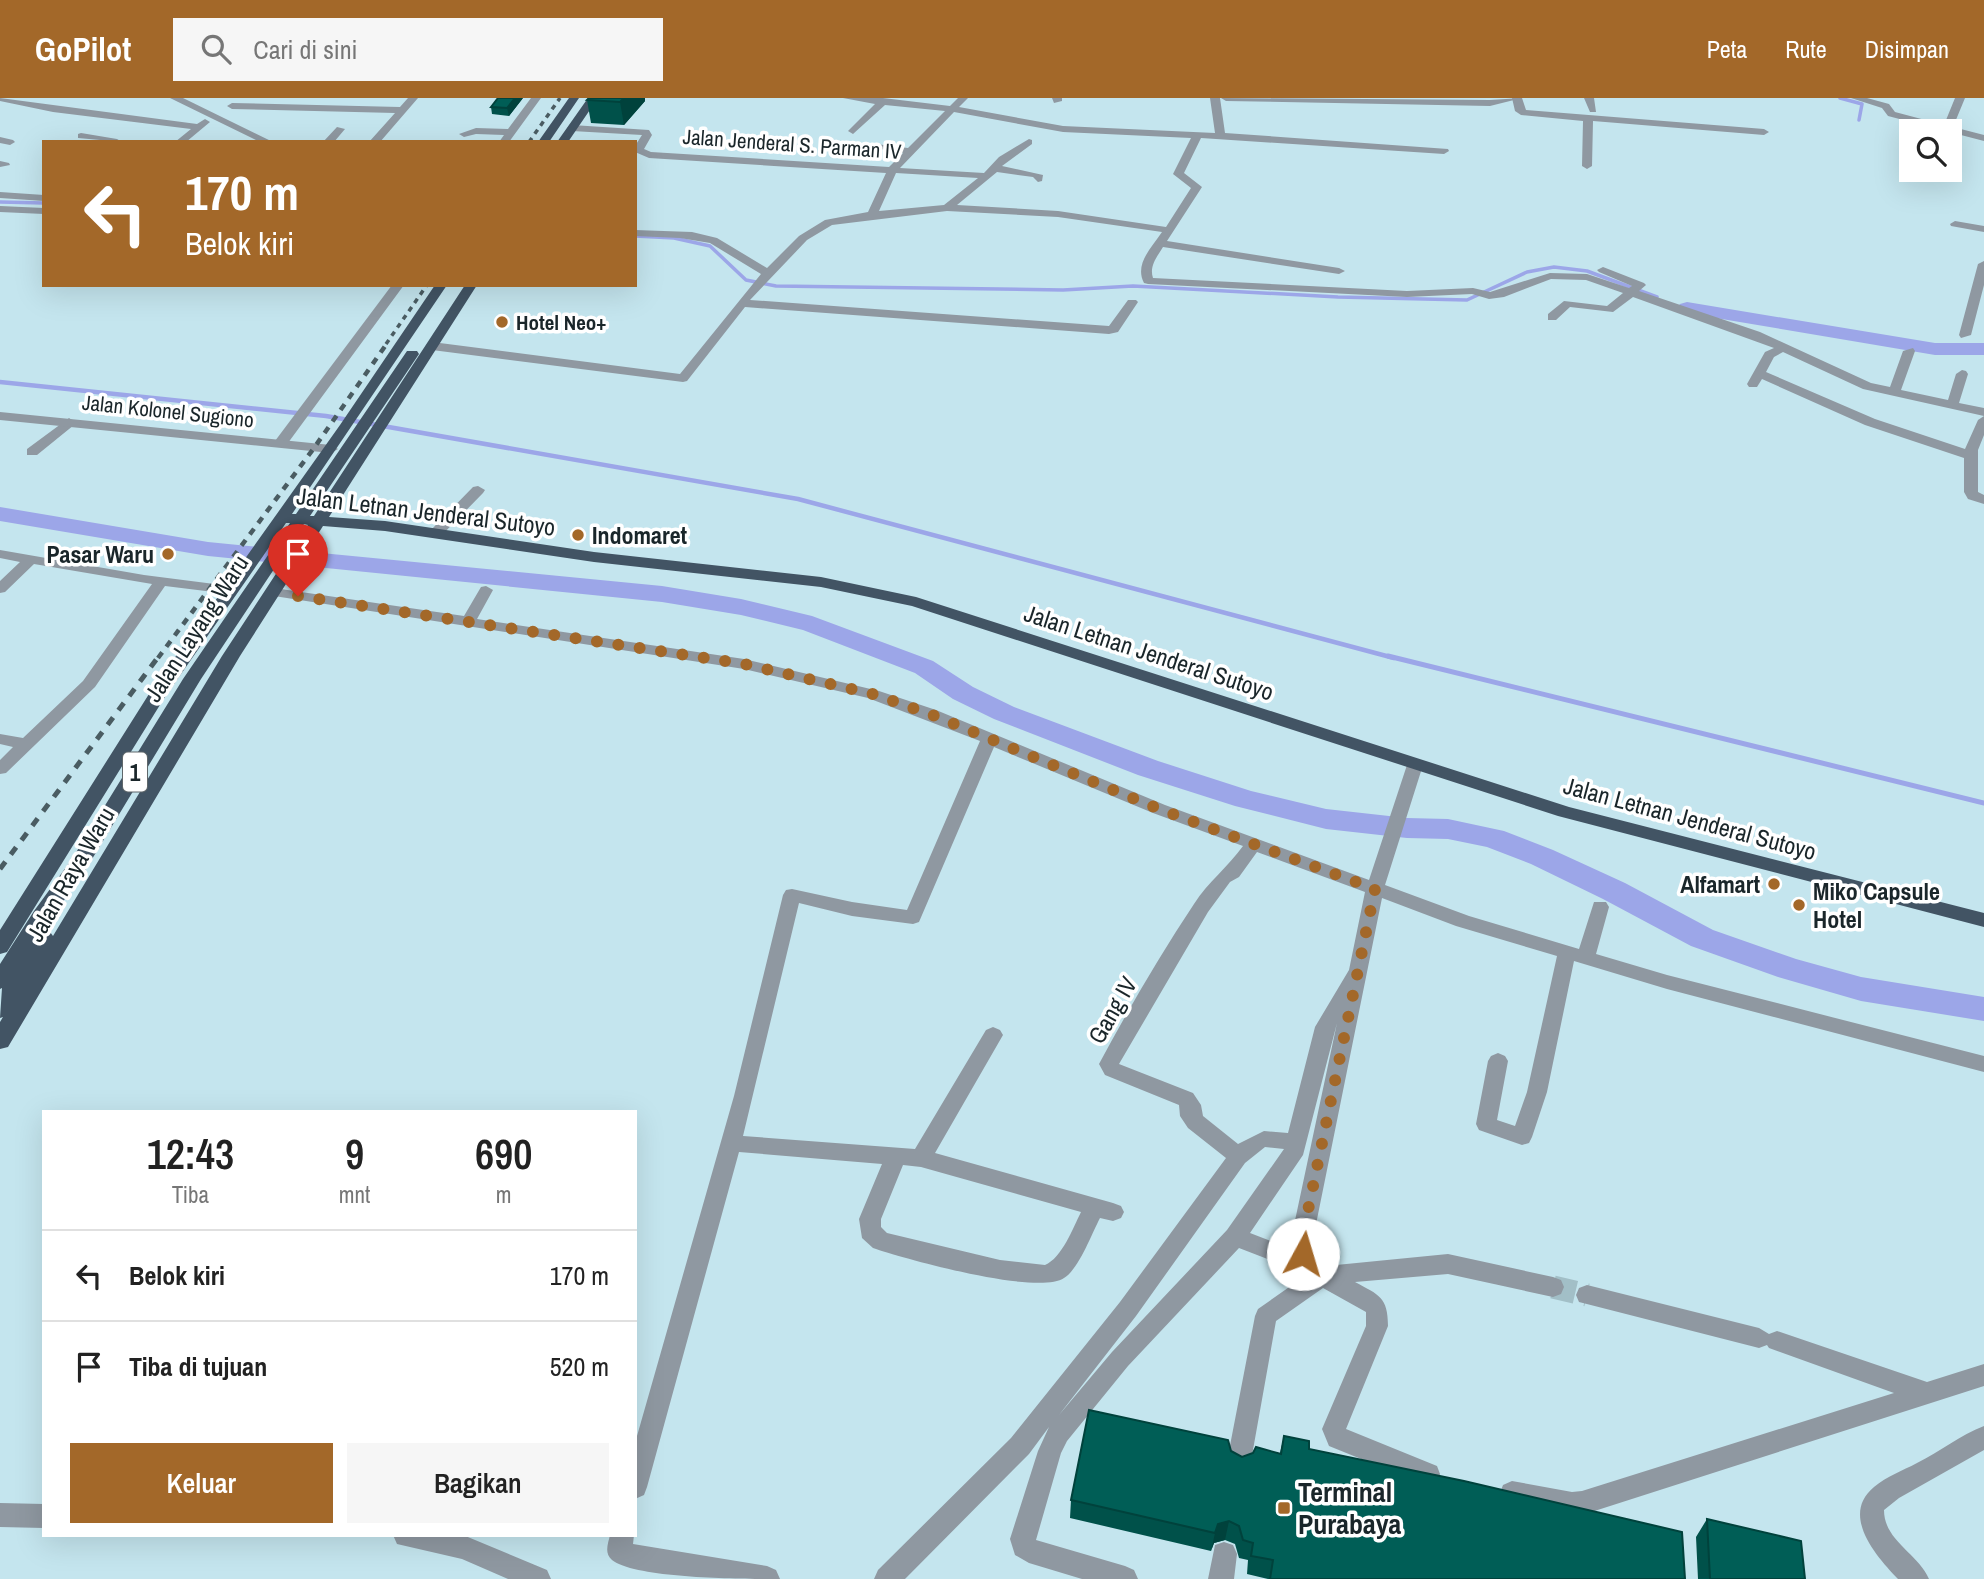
<!DOCTYPE html>
<html lang="id">
<style>
body{margin:0;font-family:"Archivo Narrow",sans-serif;background:#f6f6f6;color:#222;height:100vh;display:flex;flex-direction:column;font-size:26px;white-space:nowrap}
*{box-sizing:border-box;margin:0}
p{font-size:23px;color:#767676}
.icon{flex:none;width:38px;height:38px;fill:none;stroke:currentColor;stroke-width:2;stroke-linecap:round;stroke-linejoin:round}
.map{position:relative;flex:1;overflow:hidden}
.sheet{position:absolute;left:42px;top:1012px;width:595px;height:427px;display:flex;flex-direction:column;background:#fff;border-radius:0px;box-shadow:0 7px 28px #0002}
.sheet>*{flex:none}
.guide{position:absolute;left:42px;top:42px;width:595px;height:147px;border-radius:0px;box-shadow:0 7px 28px #0002;background:#a36829;color:#fff;overflow:hidden}
.fabs{position:absolute;left:1899px;top:21px;display:grid;gap:14px}
.fabs a{display:grid;place-items:center;width:63px;height:63px;border-radius:0px;background:#fff;box-shadow:0 7px 28px #0002;font-size:35px}
.pin{position:absolute;display:grid;place-items:center;width:60px;height:60px;color:#fff;margin:-72px -30px;border-radius:50% 50% 50% 0;rotate:-45deg;box-shadow:0 0 7px #0007}
.pin .icon{rotate:45deg}
.me{position:absolute;width:77px;margin:-38px;rotate:6deg;stroke-linejoin:round;filter:drop-shadow(0 0 5px #0008)}
.turn{display:flex;align-items:center;gap:24px;height:147px;padding:0 28px;font-size:32px}
.turn .icon{width:91px;height:91px;stroke-width:2.5}
.turn b{display:block;font-size:49px;line-height:60px}
.eta{display:flex;justify-content:space-evenly;align-items:center;height:119px;text-align:center}
.eta b{font-size:42px;font-weight:600;line-height:49px}
.primary-button{display:flex;gap:14px;margin-top:auto;padding:14px 28px}
.primary-button a{flex:1;height:80px;border-radius:0px;background:#a36829;color:#fff;font-size:28px;font-weight:600;line-height:80px;text-align:center}
.primary-button a+a{background:#f6f6f6;color:#222}
ul{padding:0;list-style:none}
li{display:flex;align-items:center;gap:21px;height:91px;padding:0 28px;border-top:2px solid #e0e0e0}
li div{flex:1}
li b{display:block;font-size:26px}
li em{font-style:normal}
header{display:flex;align-items:center;gap:42px;box-sizing:border-box;height:98px;padding:0 35px;background:#a36829;color:#fff}
header strong{font-size:33px}
nav{display:flex;gap:38px;margin-inline-start:auto;font-size:24px}
.search{width:490px;height:63px;background:#f6f6f6;display:flex;align-items:center;gap:18px;box-sizing:border-box;padding:0 24px;border-radius:0px;color:#767676;font-size:26px}
.map>svg:first-child{display:block}
</style>
<header>
<strong>GoPilot</strong>
<div class="search"><svg class="icon" aria-label="search" viewBox="0 0 24 24"><circle cx="10" cy="10" r="6"/><path d="M15 15l6 6"/></svg>Cari di sini</div>
<nav><a>Peta</a><a>Rute</a><a>Disimpan</a></nav>
</header>
<div class="map">
<svg width="1984" height="1481" viewBox="0 0 1984 1481">
<rect width="100%" height="100%" fill="#c4e5ee"/>
<g fill="none" stroke-linecap="round" stroke-linejoin="round">
<path stroke="#9ca6e8" stroke-width="3.5" d="M1840 0 1862 6 1859 22
M0 104 44 105
M635 138 674 140 710 148 746 182 776 188 1063 192 1133 188 1338 199 1467 202 1527 174 1554 169 1587 173 1657 199"/>
<path stroke="#9ca6e8" stroke-width="4.5" d="M0 284 326 318 798 401 1394 560"/>
<path stroke="#9ca6e8" stroke-width="5" d="M1388 558 1984 705"/>
<path fill="#9ca6e8" fill-rule="evenodd" d="M1687 204 1935 245H1984V257H1935L1680 214 1677 210 1680 206Z
M0 409 208 444 662 488 741 501 812 518 933 563 973 589 1014 609 1158 663 1251 693 1326 711 1407 720 1448 721 1504 733 1553 752 1625 785 1713 832 1796 861 1861 879 1984 899V923L1861 903 1778 879 1691 848 1603 801 1531 766 1487 749 1448 741 1407 740 1326 731 1235 708 1138 677 994 621 953 601 915 575 803 532 741 517 662 504 208 458 0 423Z"/>
<path stroke="#a2bfc7" stroke-width="23" stroke-dasharray="23 11" stroke-linecap="butt" d="M1553 1189 1587 1197"/>
<path fill="#8f98a1" fill-rule="evenodd" d="M0 0 197 26 205 21 210 24 186 44H175L191 31 53 14 0 3Z
M170 0H183L273 44H260Z
M408 0H418L380 44H369L395 15 232 11 227 8 232 5 400 9Z
M531 0H541L509 44H499L504 37 476 36 464 39 459 36 476 30 508 31Z
M843 0H883L950 8 958 0H968L959 9 1063 28 1215 35 1210 0H1220L1225 35 1448 51 1449 53 1444 56 1201 40 1184 75 1202 89 1167 143 1339 170 1345 173 1339 176 1163 149C1157 159 1149 168 1153 180L1407 193 1473 190 1490 194 1550 175 1587 176 1629 190 1632 188 1599 174 1597 172 1603 169 1644 185 1646 187 1639 193 1760 234 1871 285 1890 289 1903 253 1913 250 1915 253 1901 292 1948 302 1956 276 1962 272 1966 273 1968 276 1959 305 1984 310V318L1863 291 1783 254 1774 259 1766 274 1875 321 1965 351 1978 322 1984 318V337L1978 352V394L1984 397V406L1968 401 1964 394V360L1865 327 1762 281 1757 289H1749L1747 286 1765 254 1774 250 1633 199 1613 214 1570 209 1556 222H1548V216L1564 203 1607 208 1623 195 1586 182 1551 181 1504 199 1489 201 1472 196 1407 199 1148 186 1144 185C1134 166 1152 149 1162 134L1058 119 947 113 832 127 807 142 750 202 1109 228 1128 202H1136L1138 204 1118 234 1109 236 745 209 687 283 683 284 432 252 426 248 432 244 680 276 761 176 710 145 680 140 635 138V132L692 134 717 140 767 170 799 138 825 122 868 114 886 75 649 60 635 54V48L642 37 572 33 567 30 572 27 649 32 652 37 644 51 651 54 889 69 903 55 868 49V45L908 50 945 13 885 7 853 36 848 33 875 6ZM954 14 1063 34 1191 40 1173 76 1191 90 1166 129 1058 113 957 107 997 74 1033 79 1038 84 1042 83 1043 77 1002 68 1032 46V42L1029 41 999 59 984 75 900 70ZM896 75 978 80 944 107 879 113Z
M1052 0H1062V3L1054 5Z
M1512 0H1522L1526 12 1764 31 1769 34 1764 37 1593 23 1592 68 1587 71 1582 68 1583 23 1521 17 1515 13Z
M1584 0H1594L1596 14H1590Z
M1851 0H1867L1889 6 1895 14 1944 27 1955 0H1965L1953 29 1984 37V43L1888 18 1882 10Z
M337 29 345 31 334 44H323Z
M81 35 117 41 122 44 78 40V36Z
M0 39 13 42 15 44 10 47 0 45Z
M0 63 9 65 10 67 0 69Z
M0 94 44 97V103L0 100Z
M0 108 44 110V116L0 114Z
M1955 123 1984 128V134L1951 128 1950 126Z
M1984 163V187L1971 237 1961 240 1959 237 1978 166Z
M392 187H404L285 349H275V343Z
M69 320 75 324 74 327 37 357H27V351Z
M478 388 485 392 483 395 441 438H431V432L473 389Z
M0 452 144 477 230 488 237 492 230 496 165 488 95 589 6 675 0 676V662L13 649 0 646V636L23 640 83 583 152 486 34 466 5 494 0 495V483L20 464 0 460Z
M486 488 493 492 477 521 744 561 879 593 936 612 1165 707 1369 782 1407 667 1415 662 1421 663 1423 667 1385 787 1469 818 1579 851 1594 804H1606L1609 809 1596 856 1667 877 1984 958V974L1667 891 1574 863 1547 994 1532 1039 1529 1045 1522 1047 1479 1032 1476 1026 1488 963 1491 958 1498 955 1505 958 1508 963 1497 1022 1515 1028 1527 994 1557 858 1456 828 1382 800 1312 1146 1316 1160 1326 1168 1448 1156 1553 1179 1561 1182 1564 1189 1561 1196 1553 1199 1448 1176 1355 1184C1379 1197 1388 1199 1388 1228L1346 1331 1437 1368 1440 1376 1437 1384 1428 1388 1329 1348 1322 1331 1366 1228V1214L1323 1190 1276 1223 1251 1363 1248 1371 1239 1375 1230 1371 1227 1363 1255 1218 1258 1211 1305 1178 1299 1173 1239 1150 1128 1268 1067 1343 1061 1355 1036 1442 1125 1468 1134 1472 1138 1481H1082L1029 1465 1015 1457 1010 1441 1038 1353 1049 1329 1029 1356 905 1481H874L878 1472 1011 1340 1120 1204 1226 1060 1188 1030 1180 1018 1179 1007 1105 977 1099 966C1128 912 1160 857 1194 806 1208 784 1228 769 1243 748L1153 715 994 649 919 824 913 826 852 818 799 805 743 1038 915 1051 986 932 993 929 1000 932 1003 937 935 1055 1113 1105 1121 1108 1124 1114 1121 1120 1113 1123 1100 1120C1092 1135 1079 1171 1064 1180 1038 1198 905 1161 873 1150L862 1140 859 1121 882 1066 739 1054 647 1389 644 1397 635 1401V1345L734 998 783 797 786 792 792 791 852 804 907 812 980 643 868 600 744 571 274 498 267 494 274 490 464 518 481 489ZM1257 754 1365 794 1349 872 1315 929 1288 1035 1264 1033 1238 1046 1203 1018 1201 1007 1193 995 1119 966 1208 814 1230 784 1239 779ZM1337 925 1290 1146 1291 1151 1250 1135 1303 1057ZM1265 1049 1284 1051 1227 1132 1112 1254 1059 1317 1136 1218 1245 1065ZM903 1067 921 1069 1081 1114C1073 1130 1062 1160 1045 1167L1000 1162 887 1135 881 1129V1121Z
M1587 1187 1759 1230 1769 1236 1777 1233 1927 1284 1984 1266V1288L1582 1417 1572 1418 1512 1407 1503 1403 1500 1395 1503 1387 1512 1383 1572 1394 1582 1393 1894 1295 1769 1250 1767 1247 1759 1250 1579 1204 1576 1197 1579 1190Z
M1984 1328V1352L1899 1400 1884 1412C1884 1443 1918 1455 1929 1481H1898C1876 1458 1840 1417 1874 1389 1887 1378 1902 1373 1917 1365 1940 1354 1960 1337 1984 1328Z
M0 1405 44 1406V1430L0 1429Z
M393 1437H463L547 1472 551 1481H508L462 1461 397 1446Z
M610 1437H634L633 1446 767 1468 776 1472 780 1481C746 1481 636 1481 612 1462 604 1455 608 1446 610 1437Z
M1224 1444 1233 1447 1237 1456 1234 1481H1208L1215 1447Z"/>
<path fill="#8f98a1" fill-rule="evenodd" d="M1221 0 1490 2 1522 0 1490 8 1226 3Z
M0 314 331 347 338 351 331 355 0 322Z"/>
<path fill="#425464" fill-rule="evenodd" d="M569 0H579L549 44H538Z
M588 0H598L568 44H557Z
M435 187H447L292 416H296L407 253H417L419 256 310 418H314L465 187H477L329 419 385 423 594 454 821 479 916 499 1569 709 1984 815V829L1558 718 912 508 821 489 594 464 385 433 323 428 240 558 8 949 0 951V924L3 919 0 920 2 890 0 891V866L34 813 72 761 183 581 290 425H286L163 602 7 854 0 856V832L149 596 340 327ZM304 426 308 427 222 558 53 838 50 834 43 832 86 771 201 581Z"/>
<path stroke="#4a5c62" stroke-width="3.5" stroke-dasharray="5 5" stroke-linecap="butt" d="M529 44 560 0
M386 246 427 187"/>
<path stroke="#4a5c62" stroke-width="4.5" stroke-dasharray="7 7" stroke-linecap="butt" d="M158 560 314 350 388 244"/>
<path stroke="#4a5c62" stroke-width="5" stroke-dasharray="9 9" stroke-linecap="butt" d="M0 771 159 558"/>
</g>
<path fill="#00514a" d="M523 0 509 18 492 16 491 9Z
M589 0H645V3L624 27 591 25 587 2Z
M1284 1338 1309 1351 1685 1481H1268L1247 1476 1248 1462 1239 1460 1235 1446 1225 1442 1214 1445 1211 1453 1070 1420 1071 1402 1231 1353 1242 1359 1280 1355Z
M1707 1421 1805 1481H1698L1696 1439Z"/>
<path fill="#00423c" d="M515 0H523L509 18 507 10Z
M624 0H645V3L624 27 620 4Z
M1229 1423 1225 1442 1214 1445 1211 1453 1215 1435 1218 1426Z"/>
<path fill="#005e56" stroke="#00423c" stroke-width="2" d="M498 0H515L507 10 491 9Z
M589 0H624L620 4 587 2Z
M1089 1312 1228 1342 1231 1353 1242 1359 1253 1355 1256 1349 1281 1356 1284 1338 1309 1343V1351L1464 1383 1682 1434 1685 1481H1270L1273 1462 1251 1458 1253 1445 1243 1442 1239 1428 1229 1423 1218 1426 1215 1435 1071 1402Z
M1707 1421 1801 1443 1805 1481H1710Z"/>
<g fill="none" stroke-linecap="round" stroke-linejoin="round">
<path stroke="#a36829" stroke-width="12" stroke-dasharray="0 21.6" d="M298 498 744 566 873 596 930 616 1159 711 1375 791 1301 1146 1303 1156"/>
</g>
<g fill="#a36829" stroke="#fff" stroke-width="2.5">
<circle cx="502" cy="224" r="7"/>
<circle cx="578" cy="437" r="7"/>
<circle cx="168" cy="456" r="7"/>
<circle cx="1774" cy="786" r="7"/>
<circle cx="1799" cy="807" r="7"/>
<rect x="1277" y="1403" width="14" height="14" rx="3.5"/>
</g>
<g text-anchor="middle" dominant-baseline="central" stroke-width="7" stroke-linejoin="round" paint-order="stroke">
<g font-size="21" fill="#1a262a" stroke="#fff">
<text transform="translate(792 46) rotate(4)">Jalan Jenderal S. Parman IV</text>
<text transform="translate(168 313) rotate(6)">Jalan Kolonel Sugiono</text>
</g>
<g font-size="21" font-weight="bold" fill="#1a262a" stroke="#fff" text-anchor="start">
<text x="516" y="224">Hotel Neo+</text>
</g>
<rect fill="#fff" stroke="#5f676a" stroke-width="2" x="123" y="654.5" width="24" height="39" rx="5"/>
<g font-size="23" font-weight="bold" fill="#1a262a">
<text x="135" y="674">1</text>
</g>
<g font-size="24" fill="#1a262a" stroke="#fff">
<text transform="translate(426 413) rotate(7)">Jalan Letnan Jenderal Sutoyo</text>
<text transform="translate(196 530) rotate(-57)">Jalan Layang Waru</text>
<text transform="translate(1149 554) rotate(18)">Jalan Letnan Jenderal Sutoyo</text>
<text transform="translate(1690 720) rotate(15)">Jalan Letnan Jenderal Sutoyo</text>
<text transform="translate(70 776) rotate(-60)">Jalan Raya Waru</text>
<text transform="translate(1112 912) rotate(-60)">Gang IV</text>
</g>
<g font-size="24" font-weight="bold" fill="#1a262a" stroke="#fff" text-anchor="start">
<text x="592" y="437">Indomaret</text>
<text x="154" y="456" text-anchor="end">Pasar Waru</text>
<text x="1760" y="786" text-anchor="end">Alfamart</text>
<text x="1813" y="793">Miko Capsule<tspan x="1813" dy="28">Hotel</tspan></text>
</g>
<g font-size="28" font-weight="bold" fill="#1a262a" stroke="#fff" text-anchor="start">
<text x="1298" y="1394">Terminal<tspan x="1298" dy="32">Purabaya</tspan></text>
</g>
</g>
</svg>
<div class="fabs">
<a><svg class="icon" aria-label="search" viewBox="0 0 24 24"><circle cx="10" cy="10" r="6"/><path d="M15 15l6 6"/></svg></a>
</div>
<div class="pin" style="left:298px;top:498px;background:#d93025"><svg class="icon" aria-label="arrive" viewBox="0 0 24 24"><path d="M6 21V4h12l-3 4 3 4H6"/></svg></div>
<svg class="me" style="left:1303px;top:1156px" viewBox="-20 -20 40 40"><circle r="19" fill="#fff"/><path d="M0-13L10 11 0 6-10 11z" fill="#a36829"/></svg>
<div class="guide">
<div class="turn"><svg class="icon" aria-label="left" viewBox="0 0 24 24"><path d="M17 20v-9H6M10 6l-5 5 5 5"/></svg><div><b>170 m</b>Belok kiri</div></div>
</div>
<section class="sheet">
<div class="eta">
<div><b>12:43</b><p>Tiba</p></div>
<div><b>9</b><p>mnt</p></div>
<div><b>690</b><p>m</p></div>
</div>
<ul>
<li><svg class="icon" aria-label="left" viewBox="0 0 24 24"><path d="M17 20v-9H6M10 6l-5 5 5 5"/></svg><div><b>Belok kiri</b></div><em>170 m</em></li>
<li><svg class="icon" aria-label="arrive" viewBox="0 0 24 24"><path d="M6 21V4h12l-3 4 3 4H6"/></svg><div><b>Tiba di tujuan</b></div><em>520 m</em></li>
</ul>
<div class="primary-button"><a>Keluar</a><a>Bagikan</a></div>
</section>
</div>
